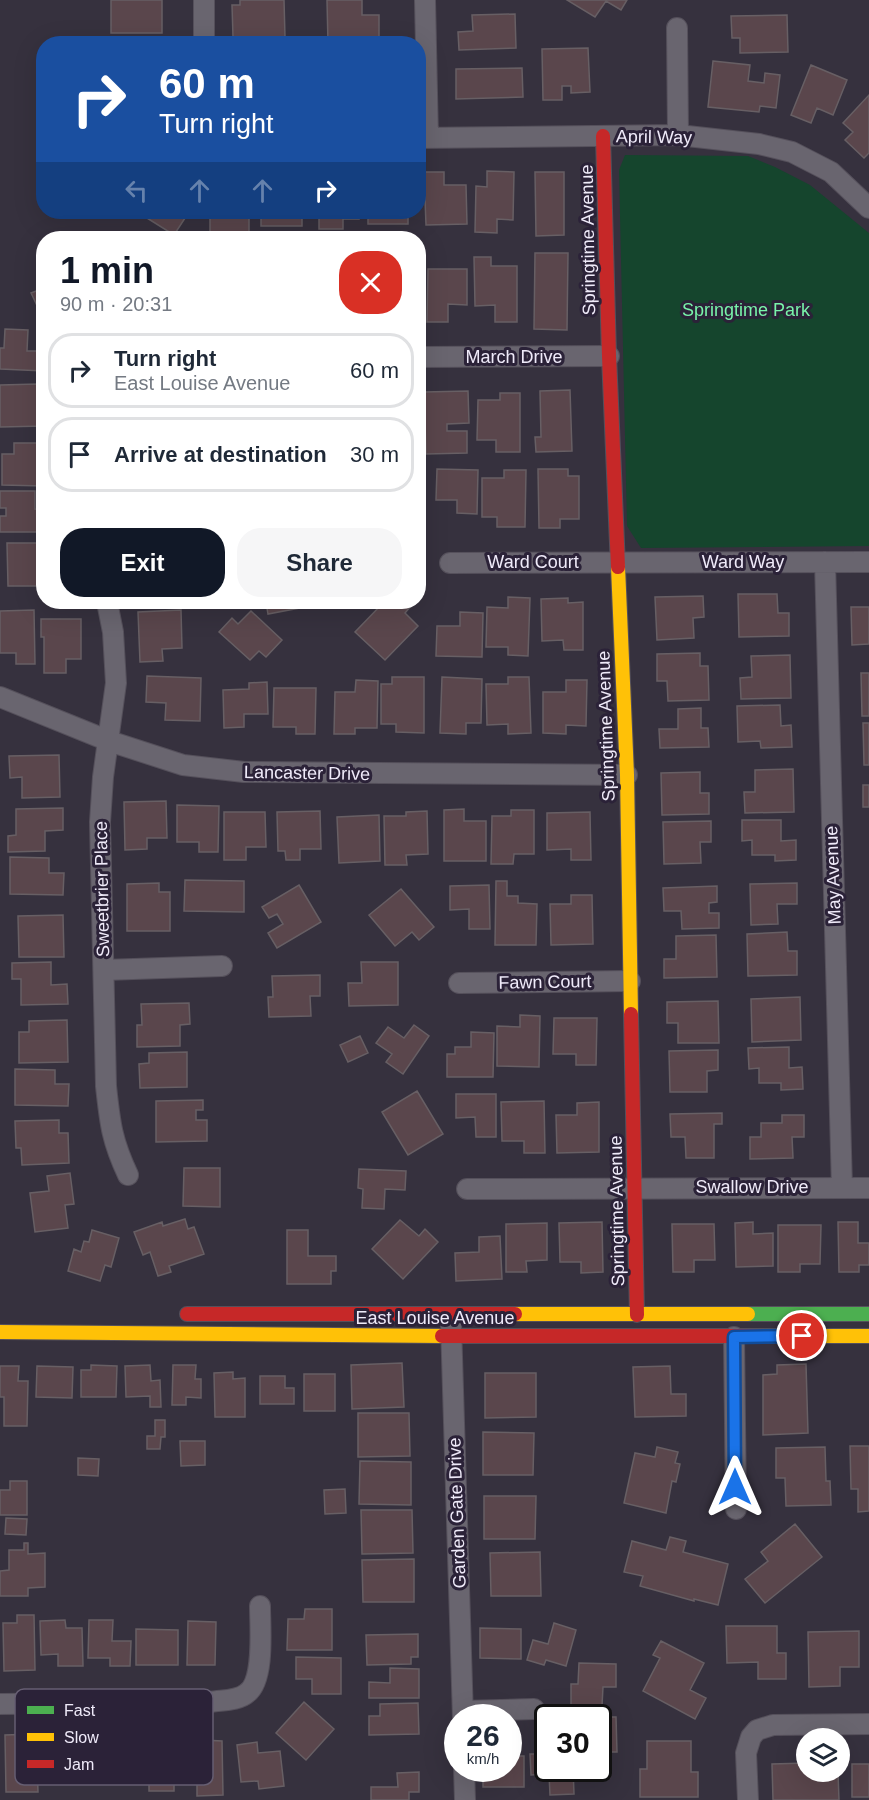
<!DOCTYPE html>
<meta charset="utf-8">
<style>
body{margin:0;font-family:Arial,sans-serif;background:#f6f6f7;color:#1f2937;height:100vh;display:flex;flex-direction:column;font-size:22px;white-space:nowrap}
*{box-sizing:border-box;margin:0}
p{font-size:20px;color:#747a83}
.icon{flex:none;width:33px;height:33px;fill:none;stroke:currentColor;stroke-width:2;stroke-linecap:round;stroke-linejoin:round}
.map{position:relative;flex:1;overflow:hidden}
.side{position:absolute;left:36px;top:231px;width:390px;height:378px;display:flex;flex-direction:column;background:#fff;border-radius:24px;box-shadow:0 6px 24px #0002}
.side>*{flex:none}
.hud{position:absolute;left:36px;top:36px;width:390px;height:183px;border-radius:24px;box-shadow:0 6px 24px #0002;background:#1a4fa0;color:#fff;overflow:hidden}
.controls{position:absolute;left:796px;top:1728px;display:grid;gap:12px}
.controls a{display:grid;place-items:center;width:54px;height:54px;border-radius:50%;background:#fff;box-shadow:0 6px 24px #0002;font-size:30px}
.speed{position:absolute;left:444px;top:1704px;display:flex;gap:12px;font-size:30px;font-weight:700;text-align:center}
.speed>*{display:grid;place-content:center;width:78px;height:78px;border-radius:50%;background:#fff;box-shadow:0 6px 24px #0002;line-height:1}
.speed small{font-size:15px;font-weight:400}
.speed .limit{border:3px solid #111;border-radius:9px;background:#fff;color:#111}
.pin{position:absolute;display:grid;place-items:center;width:51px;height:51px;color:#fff;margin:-26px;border:3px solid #fff;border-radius:50%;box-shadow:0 2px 6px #0007}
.me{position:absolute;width:66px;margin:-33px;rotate:0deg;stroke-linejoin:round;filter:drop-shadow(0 0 4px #0008)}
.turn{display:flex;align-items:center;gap:21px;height:126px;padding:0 24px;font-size:27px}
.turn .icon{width:78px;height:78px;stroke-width:2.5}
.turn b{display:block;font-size:42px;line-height:51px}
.lanes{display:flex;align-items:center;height:57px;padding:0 24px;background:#0003;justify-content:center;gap:30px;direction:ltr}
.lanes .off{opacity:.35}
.round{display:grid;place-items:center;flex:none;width:63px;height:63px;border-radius:24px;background:#f6f6f7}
.summary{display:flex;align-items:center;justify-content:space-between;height:102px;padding:0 24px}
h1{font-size:36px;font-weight:700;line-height:45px;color:#111827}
.action{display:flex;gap:12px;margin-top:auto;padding:12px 24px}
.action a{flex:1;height:69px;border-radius:24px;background:#111827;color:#fff;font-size:24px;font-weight:700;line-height:69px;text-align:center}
.action a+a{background:#f6f6f7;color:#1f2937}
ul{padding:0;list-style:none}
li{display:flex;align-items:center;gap:18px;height:75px;margin:0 12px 9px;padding:0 12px;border:3px solid #e0e1e3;border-radius:24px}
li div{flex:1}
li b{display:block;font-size:22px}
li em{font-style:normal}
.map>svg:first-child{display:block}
</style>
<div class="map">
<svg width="869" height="1800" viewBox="0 0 869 1800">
<rect width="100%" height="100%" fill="#36313e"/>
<path fill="#15452d" d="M625 155 748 156 775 167 810 185 869 233V546L641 548 627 526 619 170Z"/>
<path fill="#5a464c" stroke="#675f64" stroke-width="1.5" d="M111 0H162V33H111Z
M240 0H284L285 37H233L232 5H240Z
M327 0H362V15H379V44H328Z
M567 0H627L621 10 606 1 595 17Z
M515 14 516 48 459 50 458 32 473 31 472 15Z
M787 15 788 52 740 53V38H732L731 16Z
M588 48 590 92 571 93V86H562V100H543L542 49Z
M713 61 750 65 748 81 764 83 765 73 780 75 776 108 760 106 759 112 708 107Z
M811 65 847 80 833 115 817 108 811 123 791 115Z
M522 68 523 97 456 99V69Z
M869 95V153L864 158 845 140 853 132 843 123Z
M487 171 514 172 513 220 497 219V233L475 232 476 186 487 187Z
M424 172H444V185H466L467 224 426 225Z
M535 172H564V235L536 236Z
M140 212H189L174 235 139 213Z
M210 212H249V233L210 232Z
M261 212H302V226H261Z
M319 212H359V219H343V229H319Z
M368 212H408V224H368Z
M535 253H568L567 330 534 329Z
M474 257H491V266H517V322H495V305L475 306Z
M428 269H467V305L448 304V322H427Z
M44 288V316H42L31 293Z
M5 329 28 330 27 351H44V371L0 369V348H4Z
M37 384V401H44V426L0 427V385Z
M570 390 572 451 536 452 535 437H541L540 391Z
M468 391 469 423 447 424V431H467V453L426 454 424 392Z
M500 393H520V452H496V440H477L478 400H500Z
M14 443H44V486L2 485V454H14Z
M437 469 478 470 477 514 457 513V500H436Z
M538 469H568V476H579V519H560V528H539Z
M504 470H526L525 527H497V517H482V478H504Z
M0 491H35V509L44 510V532H0V516H6V508H0Z
M7 543H44V586H8Z
M738 594H777L778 613H789V636L739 637Z
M703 596 704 617 693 618 694 638 657 640 655 597Z
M508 597 530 598 528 656 508 655V647H486L487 607 508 608Z
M568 598V603L583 602V650H564L563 640 542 641 541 599Z
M266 602H315L316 605 268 614Z
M384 602H404L410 607 405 613 418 626 385 660 355 632Z
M851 607H869V644L852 645Z
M34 610 35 664H16V653H0V611Z
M181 610 182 648 162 649 163 661 140 662 138 612Z
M251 611 282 640 266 657 259 651 250 660 219 632 232 618 238 624Z
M460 612 483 613 482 657 436 656 437 626H460Z
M41 619H81V659H66V673H44V637H41Z
M700 653V666H708L709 700 668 701 667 681H657V654Z
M790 655 791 698 741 699 740 678 752 677 751 656Z
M861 673H869V716H862Z
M147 676 201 678 200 721 165 720 166 703 146 702Z
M392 677H424V733L396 732V724H381V684H392Z
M442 677 482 679 481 723H466V734L440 733Z
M508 677H529L531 733 508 734V724L487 725 486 684H508Z
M356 680 378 681 377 728H355V734H334L335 692H355Z
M566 680H587L586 726 566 725V734L543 733V692H566Z
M267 682 268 714H244V727L224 728 223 690 249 689V683Z
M274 688H316L315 734H296V727H273Z
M780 705 781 726 791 725 792 747 761 748 760 741 738 742 737 706Z
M701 708V728H708L709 747 660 748 659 729H678V709Z
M863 723H869V765H864Z
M59 755 60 797 22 798V777L10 778 9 756Z
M793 769 794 812 745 813 744 792H755V770Z
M700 772V793H709V814L662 815 661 773Z
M863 785H869V807H863Z
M166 801 167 838H147V849L125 850 124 802Z
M177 805 219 806 218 852H199V842H177Z
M63 808V830L45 831V851L8 852V836L16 835V809Z
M464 809V821H486V861H444V810Z
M511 810H534V854H514L513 864H491L492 816H511Z
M320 811 321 849H300V860H286L285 851H278L277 812Z
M427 811 428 854 406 855 407 865H385L384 816H406V812Z
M224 812H265L266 847H246V860H224Z
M590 812 591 860H571V849L547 850V813Z
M379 815 380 861 339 863 337 817Z
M742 820H781V841L796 840V860L775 861V855H752V840L742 841Z
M711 821V842H700L701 863 664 864 663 822Z
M10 857 49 858V873H64L63 895 10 894Z
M185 880 244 881V912L184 911Z
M496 881H507V896H518V903L537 904 536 945H495Z
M159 883V892H170V931H127V884Z
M797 883V904H777L778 924 751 925 750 884Z
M299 885 321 922 277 948 268 933 283 924 277 914 269 918 262 907Z
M489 885 490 929H469V909L450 910V886Z
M717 886V902L709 903V913H719V928L682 929 681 911H664L663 888Z
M401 889 434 927 419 940 412 932 395 946 369 915Z
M571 895H592L593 944 551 945 550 904H571Z
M63 915 64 957H19L18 916Z
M787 932 788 951H797V975L748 976 747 934Z
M716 935 717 977 664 978V959H676V936Z
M51 962V985L67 984 68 1004 21 1005V979H12V963Z
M361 962H398V1005L349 1006 348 983H362Z
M320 975V996H310L311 1016 269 1017 268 997H273L272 976Z
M800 997 801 1040 752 1042 751 999Z
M718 1001 719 1043H678V1023H667V1002Z
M189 1003 190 1024 180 1025V1046L137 1047V1025H142L141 1004Z
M520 1015 540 1016 539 1067 497 1066V1026L520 1027Z
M554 1018H597L596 1065H576V1054H553Z
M67 1020 68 1062 19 1063V1032H29V1021Z
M414 1025 429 1036 403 1074 386 1062 392 1054 376 1043 388 1027 404 1038Z
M471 1032 494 1033 493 1077H447V1054H455V1047H471Z
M360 1036 368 1053 348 1062 340 1045Z
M789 1047V1068L802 1067 803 1089 781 1090V1083H759V1068L749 1069 748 1048Z
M718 1050V1070L707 1071V1092H670L669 1051Z
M187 1052V1087L140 1088 139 1064 149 1063V1053Z
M15 1069 55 1070V1084H69L68 1106 15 1105Z
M417 1091 443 1134 408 1155 382 1112Z
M456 1094H496V1137H476L475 1117 456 1118Z
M203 1100V1110H196V1120H207V1141L156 1142V1101Z
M544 1101 545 1153H524V1141H502L501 1102Z
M599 1102V1152L557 1153 556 1115H577V1103Z
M722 1113V1124H714V1158H686L685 1137H671L670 1114Z
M782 1115H804V1137H792L793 1158 750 1159V1137H761V1123H782Z
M59 1120V1133H68L69 1163 22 1165 21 1148H16L15 1121Z
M184 1168H220V1207L183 1206Z
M359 1169 406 1171 405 1190 385 1189 384 1209 362 1208 363 1189 358 1188Z
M70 1173 74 1204 65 1205 68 1228 35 1232 30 1193 49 1191 47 1176Z
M185 1219 188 1229 194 1227 204 1254 169 1266 171 1272 158 1276 150 1252 143 1255 134 1232 162 1222 163 1226Z
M400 1220 419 1236 425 1229 438 1242 403 1279 372 1249Z
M602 1222 603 1272 581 1273V1262H560L559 1223Z
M753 1222V1234L773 1233V1266L736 1267 735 1223Z
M838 1222H858V1243H869V1265H859V1272H839Z
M547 1223V1260L526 1261 527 1272H506V1224Z
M672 1224H714L715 1260H694V1272H673Z
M778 1225H821L820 1264H800V1272H778Z
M92 1230 119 1238 111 1267 105 1265 100 1281 68 1271 74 1249 81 1252 84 1241 89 1242Z
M287 1230H308V1256H336V1271H331V1284H287Z
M500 1236 502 1279 456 1281 455 1253 479 1252V1237Z
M402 1363 404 1407 352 1409 351 1365Z
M806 1364 808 1433 763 1435V1375L777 1374V1365Z
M91 1365 117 1366 116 1397H81V1370H91Z
M150 1365 151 1381 160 1380 161 1407H150V1396L126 1397 125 1366Z
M173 1365H196L195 1379H201V1398L186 1397V1405H172Z
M0 1366H19L18 1381H28L27 1426H4V1397H0Z
M37 1366 73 1367 72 1398 36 1397Z
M670 1366 671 1394H686V1416L635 1417 633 1367Z
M233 1372V1379L245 1378V1417H215L214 1373Z
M485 1373H536V1417L485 1418Z
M304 1374H335V1411H304Z
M260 1376H285V1388H294V1404H260Z
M358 1413H409L410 1456 358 1457Z
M155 1420H165V1437H161L160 1449H147V1436H155Z
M483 1432 534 1433 533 1475H483Z
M180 1441H205V1465L181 1466Z
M850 1446H869V1511L858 1512V1489H851Z
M657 1447 678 1452 675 1463 680 1464 676 1482 672 1481 666 1513 624 1503 635 1453 655 1457Z
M825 1447 826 1481H830L831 1505 786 1506 785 1478H776V1448Z
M78 1458 99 1459 98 1476 78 1475Z
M360 1461 411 1462V1505L359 1504Z
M10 1481H27V1515H0V1490H10Z
M345 1489 346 1513 325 1514 324 1490Z
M484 1496H536L535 1539H484Z
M361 1510H412L413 1553 362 1554Z
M6 1518 27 1519 26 1535 5 1534Z
M795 1524 822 1557 765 1603 745 1579 768 1561 761 1552Z
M670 1537 686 1541 683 1552 728 1564 718 1605 694 1599V1601L640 1586 643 1576 624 1572 632 1541 666 1550Z
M24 1543H28V1554L45 1553V1587L28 1588V1596H0V1571L9 1570V1550H24Z
M540 1552 541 1596H491L490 1553Z
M414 1559V1602H363L362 1560Z
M305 1609H332V1650H287L288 1619H304Z
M17 1615H34L35 1670 4 1671 3 1623H17Z
M65 1620 66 1628H82L83 1666H58V1654L41 1655 40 1621Z
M89 1620H113L112 1641H131L130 1666H110V1658H88Z
M188 1621 216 1622 215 1665H187Z
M554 1623 576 1630 566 1666 546 1660 544 1665 527 1660 533 1640 548 1644Z
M726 1626H777V1653H786V1679H758V1662L727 1663Z
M480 1628 521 1629V1659L480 1658Z
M136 1629 178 1630V1665H136Z
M859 1631V1667H840V1686L809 1687 808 1632Z
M418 1634V1657H411V1664L367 1665 366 1635Z
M661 1641 704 1663 690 1690 706 1698 695 1719 643 1691 660 1658 653 1655Z
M296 1657 341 1658V1694H312V1679H296Z
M579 1663 616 1664V1687H603L602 1706 571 1705V1684H578Z
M390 1668 419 1669V1698H369V1682L390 1683Z
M304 1702 334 1729 306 1760 276 1733Z
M418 1703 419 1734 369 1735V1716H380V1704Z
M571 1711H591V1717H616L617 1752H598V1718H571Z
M36 1734 38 1792H6L5 1735Z
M138 1737H157L158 1754H174V1791H149V1783H138Z
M182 1739 222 1741 223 1795 197 1796V1784H183Z
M647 1741H691V1772H698V1797H640V1769H647Z
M257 1742 258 1753 280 1751 284 1786 259 1789 258 1781 241 1782 237 1745Z
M530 1754H548V1768H573L574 1794 550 1795 549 1774 531 1775Z
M508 1756H524V1787H483V1768H508Z
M807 1763V1772H838L839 1800H773L772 1764Z
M852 1764H869V1797H852Z
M419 1772V1792H409V1800H371V1787H398L397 1773Z"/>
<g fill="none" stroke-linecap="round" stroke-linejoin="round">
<g stroke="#55505b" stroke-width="22">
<path id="street" d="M204 0V44
M425 0 428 138
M677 28 678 135
M418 138 678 135 759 144 792 152 831 172 869 208
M418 357 609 356
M825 562 842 1188
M450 563 869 562
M107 602 113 632 116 683 103 777 100 822 106 1086C110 1124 112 1141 128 1175
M0 697 109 741 183 765 244 772 627 775
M104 970 222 966
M459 983 630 981
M467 1189 869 1188
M451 1324 463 1718
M734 1337 736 1509
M0 1704 211 1702C222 1700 238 1701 247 1693 265 1680 260 1627 260 1606
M463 1711 534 1709
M464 1768 465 1800
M748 1800 746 1753 751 1737 757 1730 773 1725 869 1724"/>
</g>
<g stroke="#55505b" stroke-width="16">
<path id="fast" d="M748 1314H869"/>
</g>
<g stroke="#55505b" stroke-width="16">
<path id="slow" d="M618 567 627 775 631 1014
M515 1314H748
M0 1332 442 1336
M776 1336H869"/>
</g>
<g stroke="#55505b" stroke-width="16">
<path id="jam" d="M603 136 609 356 618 567
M631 1014 637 1315
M187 1314H515
M442 1336H776"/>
</g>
<use href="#street" stroke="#69656f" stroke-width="20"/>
<use href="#fast" stroke="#4caf50" stroke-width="14"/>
<use href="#slow" stroke="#ffc107" stroke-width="14"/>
<use href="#jam" stroke="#c62828" stroke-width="14"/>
</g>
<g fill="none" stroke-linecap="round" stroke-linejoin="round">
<g stroke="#114b97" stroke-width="15">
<path id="route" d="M735 1487 734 1337 802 1336"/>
</g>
<use href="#route" stroke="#1a73e8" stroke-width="10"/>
</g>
<g text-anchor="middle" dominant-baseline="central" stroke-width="6" stroke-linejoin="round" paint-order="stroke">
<g font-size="18" fill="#efeaf9" stroke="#2b2238">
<text transform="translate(654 137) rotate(1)">April Way</text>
<text transform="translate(588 240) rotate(-91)">Springtime Avenue</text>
<text x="514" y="357">March Drive</text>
<text x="533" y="562">Ward Court</text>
<text x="743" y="562">Ward Way</text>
<text transform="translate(606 726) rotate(-92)">Springtime Avenue</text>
<text transform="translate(307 773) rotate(1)">Lancaster Drive</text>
<text transform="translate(833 875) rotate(-92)">May Avenue</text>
<text transform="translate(102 889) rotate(-91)">Sweetbrier Place</text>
<text transform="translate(545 982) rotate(-1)">Fawn Court</text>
<text x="752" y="1187">Swallow Drive</text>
<text transform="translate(617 1211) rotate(-91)">Springtime Avenue</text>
<text x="435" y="1318">East Louise Avenue</text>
<text transform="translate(457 1513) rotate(-92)">Garden Gate Drive</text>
</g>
<g font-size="18" fill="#79f4aa" stroke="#2b2238">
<text x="746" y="310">Springtime Park</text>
</g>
</g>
<rect x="15" y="1689" width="198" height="96" rx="9" fill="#2b2238" stroke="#665e72" stroke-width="1.5"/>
<rect x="27" y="1706" width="27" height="8" fill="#4caf50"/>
<rect x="27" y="1733" width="27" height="8" fill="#ffc107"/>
<rect x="27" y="1760" width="27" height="8" fill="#c62828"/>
<g font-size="16" fill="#efeaf9">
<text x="64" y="1716">Fast</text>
<text x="64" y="1743">Slow</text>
<text x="64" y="1770">Jam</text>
</g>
</svg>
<div class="controls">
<a><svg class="icon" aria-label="layers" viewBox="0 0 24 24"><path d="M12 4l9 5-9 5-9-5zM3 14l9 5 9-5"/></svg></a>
</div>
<div class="speed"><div>26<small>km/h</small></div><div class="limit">30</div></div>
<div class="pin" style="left:802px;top:1336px;background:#d93025"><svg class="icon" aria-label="arrive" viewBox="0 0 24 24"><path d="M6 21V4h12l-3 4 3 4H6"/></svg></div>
<svg class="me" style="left:735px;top:1487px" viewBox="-20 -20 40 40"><path d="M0-17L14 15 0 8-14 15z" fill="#1a73e8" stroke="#fff" stroke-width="4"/></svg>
<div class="hud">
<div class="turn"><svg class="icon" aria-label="right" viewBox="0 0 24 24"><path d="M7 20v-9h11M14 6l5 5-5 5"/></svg><div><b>60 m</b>Turn right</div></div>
<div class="lanes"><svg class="icon off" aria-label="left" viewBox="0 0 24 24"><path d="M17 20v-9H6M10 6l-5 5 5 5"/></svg><svg class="icon off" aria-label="ahead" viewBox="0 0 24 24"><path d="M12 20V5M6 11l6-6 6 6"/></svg><svg class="icon off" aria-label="ahead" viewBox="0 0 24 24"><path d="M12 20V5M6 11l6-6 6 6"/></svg><svg class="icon" aria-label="right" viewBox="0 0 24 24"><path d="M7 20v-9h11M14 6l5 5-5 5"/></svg></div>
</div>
<section class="side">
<div class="summary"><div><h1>1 min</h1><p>90 m · 20:31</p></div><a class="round" style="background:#d93025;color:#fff"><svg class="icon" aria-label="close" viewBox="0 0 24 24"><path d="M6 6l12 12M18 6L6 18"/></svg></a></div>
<ul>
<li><svg class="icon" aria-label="right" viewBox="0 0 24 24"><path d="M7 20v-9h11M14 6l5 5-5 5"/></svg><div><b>Turn right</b><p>East Louise Avenue</p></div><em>60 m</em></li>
<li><svg class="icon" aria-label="arrive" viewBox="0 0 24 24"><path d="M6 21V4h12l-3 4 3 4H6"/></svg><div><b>Arrive at destination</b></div><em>30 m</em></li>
</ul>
<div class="action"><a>Exit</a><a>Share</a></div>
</section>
</div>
